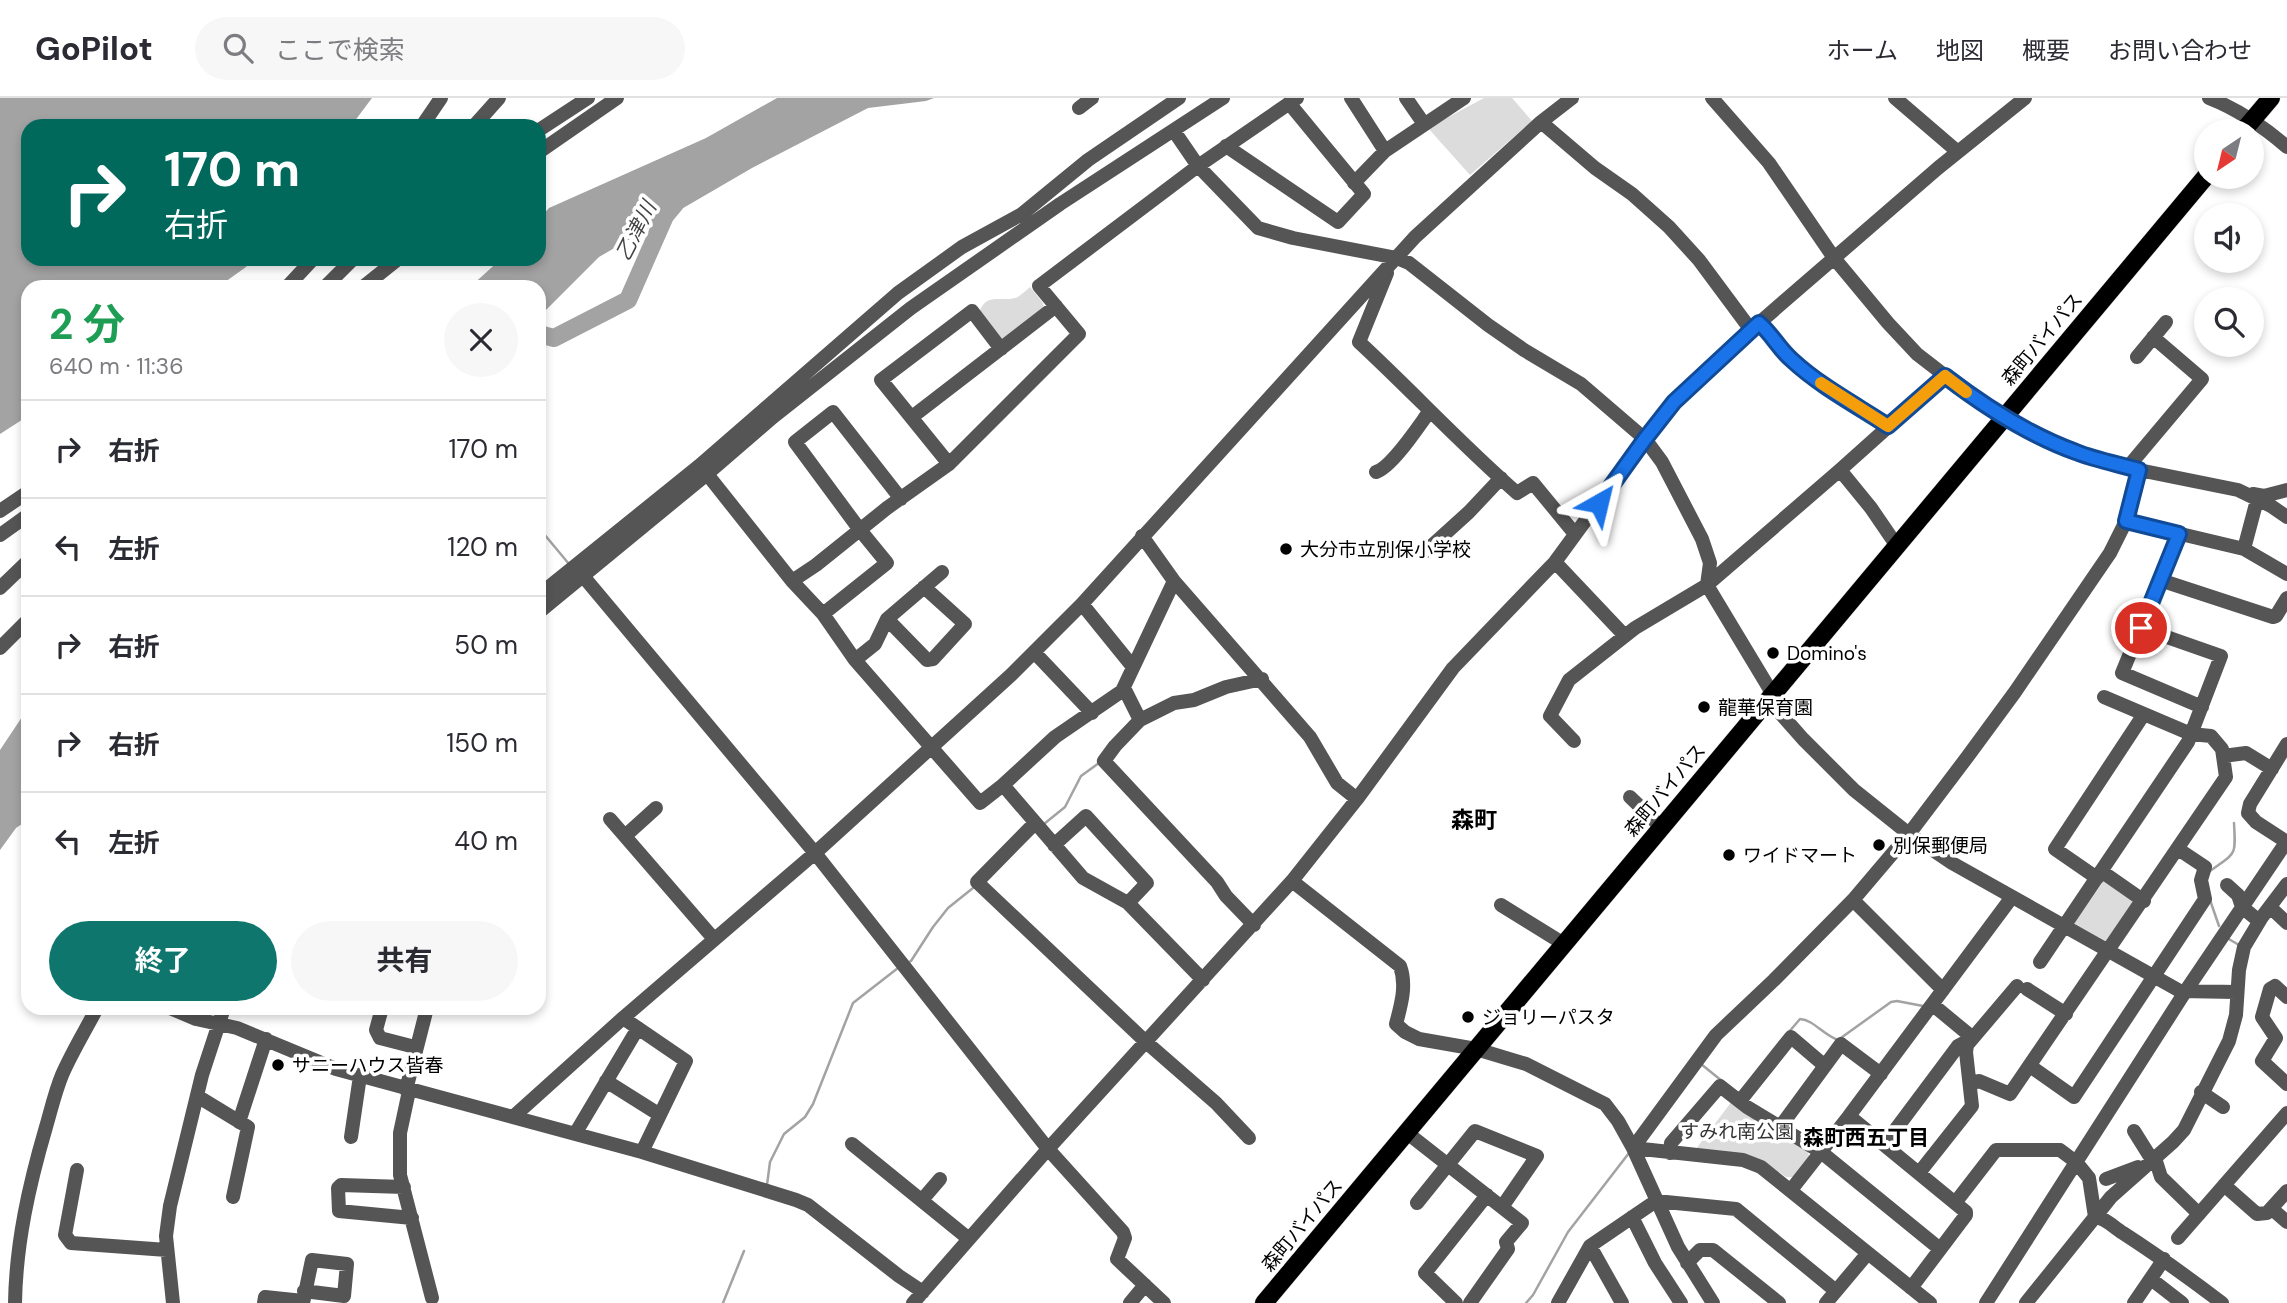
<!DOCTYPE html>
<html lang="ja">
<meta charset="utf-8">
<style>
body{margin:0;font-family:"DM Sans","Noto Sans JP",sans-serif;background:#f7f7f7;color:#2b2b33;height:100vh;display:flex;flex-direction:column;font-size:26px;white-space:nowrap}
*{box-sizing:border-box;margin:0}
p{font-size:23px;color:#7c7c81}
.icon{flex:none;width:38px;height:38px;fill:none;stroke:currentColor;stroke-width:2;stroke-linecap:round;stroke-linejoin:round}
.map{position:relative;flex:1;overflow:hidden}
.drawer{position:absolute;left:21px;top:182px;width:525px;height:735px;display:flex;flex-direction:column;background:#fff;border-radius:21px;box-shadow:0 4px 10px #0003}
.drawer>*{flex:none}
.banner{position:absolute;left:21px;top:21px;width:525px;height:147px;border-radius:21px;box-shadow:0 4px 10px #0003;background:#00695c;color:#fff;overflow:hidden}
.needle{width:46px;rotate:215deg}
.tools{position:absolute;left:2194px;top:21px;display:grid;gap:14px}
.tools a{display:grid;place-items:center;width:70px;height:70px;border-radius:50%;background:#fff;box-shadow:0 4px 10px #0003;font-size:35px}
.pin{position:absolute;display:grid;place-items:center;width:60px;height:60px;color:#fff;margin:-30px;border:4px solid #fff;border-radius:50%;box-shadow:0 2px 7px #0007}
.me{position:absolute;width:77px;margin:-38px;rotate:37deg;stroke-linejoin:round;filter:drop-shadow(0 0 5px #0008)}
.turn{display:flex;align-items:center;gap:24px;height:147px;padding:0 28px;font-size:32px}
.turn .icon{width:91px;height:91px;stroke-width:2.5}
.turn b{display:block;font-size:49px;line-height:60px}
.round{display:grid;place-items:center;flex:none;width:74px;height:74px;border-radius:37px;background:#f7f7f7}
.headline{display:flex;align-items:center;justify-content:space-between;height:119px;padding:0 28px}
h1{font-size:42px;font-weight:700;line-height:52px;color:#1e9e55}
.button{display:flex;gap:14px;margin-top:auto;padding:14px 28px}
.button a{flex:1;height:80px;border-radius:42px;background:#0f766e;color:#fff;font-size:28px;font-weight:700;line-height:80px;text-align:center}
.button a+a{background:#f7f7f7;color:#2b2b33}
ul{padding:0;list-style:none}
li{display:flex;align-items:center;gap:21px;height:98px;padding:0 28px;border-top:2px solid #e1e1e2}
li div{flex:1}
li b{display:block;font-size:26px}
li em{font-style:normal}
header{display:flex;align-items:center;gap:42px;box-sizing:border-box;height:98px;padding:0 35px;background:#fff;border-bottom:2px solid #e1e1e2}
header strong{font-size:33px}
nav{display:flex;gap:38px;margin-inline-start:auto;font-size:24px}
.search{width:490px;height:63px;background:#f7f7f7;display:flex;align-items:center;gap:18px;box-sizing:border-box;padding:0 24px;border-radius:38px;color:#7c7c81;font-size:26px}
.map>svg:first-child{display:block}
</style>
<header>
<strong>GoPilot</strong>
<div class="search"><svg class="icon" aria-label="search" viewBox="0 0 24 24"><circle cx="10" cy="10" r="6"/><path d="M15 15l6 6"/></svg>ここで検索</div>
<nav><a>ホーム</a><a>地図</a><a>概要</a><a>お問い合わせ</a></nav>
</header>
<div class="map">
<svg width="2287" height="1205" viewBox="0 0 2287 1205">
<rect width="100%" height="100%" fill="#fff"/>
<path fill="#dcdcdc" d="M1484 0H1512L1532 23 1470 77 1428 30Z
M1030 189 1043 205 1044 212 1005 241 999 240 979 215C986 194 1000 204 1015 200 1020 199 1026 192 1030 189Z
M2102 781 2135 801 2109 845 2073 825Z
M1732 1003 1807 1051 1809 1058 1793 1079H1786L1768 1066 1696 1051Z"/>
<path fill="#a3a3a3" d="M0 0H372L351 28H28V161H252L246 169 218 189H28V318L0 336Z
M777 0H934L926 3 868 10 752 70 599 159 539 219V189H470L501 161H539V121L549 110 706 40Z
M28 610V722L16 730 0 752V652Z"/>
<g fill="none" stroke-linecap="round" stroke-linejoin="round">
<path stroke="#a3a3a3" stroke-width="2.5" d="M539 430 569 466
M1044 726 1065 709 1081 678 1099 665
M2210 773C2236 754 2236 759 2234 725
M2210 802 2219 828
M2227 840 2239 847
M907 865 911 863 933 829 948 810 973 790
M1788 935 1800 921C1814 922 1823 937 1838 942L1891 904 1897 903 1923 908
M1701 966 1722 983
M767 1087 770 1064 784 1036 805 1019 813 1006 853 905 898 870
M723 1205 744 1153
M1526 1205 1533 1197 1568 1134 1629 1055"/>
<path stroke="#a3a3a3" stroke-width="18" d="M539 236 554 240 628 202 665 118 675 106"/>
<g stroke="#dbdbdb" stroke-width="19">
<path id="major" d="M2243 33 2271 0
M1264 1205 2207 77"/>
</g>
<path stroke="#555" stroke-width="14" d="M1351 0 1385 53
M1406 0 1424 26
M1712 0 1769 65 1834 160 1888 225 1917 256 1961 290 2004 319 2075 354 2139 372 2238 392 2271 408 2287 419
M1895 0 1958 54
M2209 0C2237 11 2264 29 2287 49
M1079 10 1092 0
M1541 24 1595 70 1632 96 1669 129 1699 162 1751 232
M422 28 441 0
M474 28 499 0
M539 32 588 0
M1174 33 1198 68 1258 130 1293 140 1397 160 1409 165 1488 227 1524 252 1581 286 1645 341 1662 364 1702 441 1710 465 1707 487 1769 590 1774 608 1803 641 1854 692 1909 736 1952 765 2180 893 2236 894
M1226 48 1338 124 1364 96 1289 5
M539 54 617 0
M1354 85 1385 53 1464 0
M1387 175 1359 244C1413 294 1462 347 1517 395L1533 385 1575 436
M287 189 313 161
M325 189 353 161
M363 189 398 161
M1759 225C1772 236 1779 251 1792 263 1820 288 1856 307 1888 328
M2137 259 2166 224
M912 319 1056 208
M949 366 881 282 972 213 1001 251
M2128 369 2202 281 2153 239
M1840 372 1871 410 1897 448
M1376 374C1392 369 1418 329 1429 314
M707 376 792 483 823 516 855 562 980 705 1003 687 1083 780 1128 805 1203 882
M2253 396 2264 398 2287 392
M0 413 28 394
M2126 423 2244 451 2287 476
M2179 436 2122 575 2202 609
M0 437 28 417
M1142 438 1174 483 1310 639 1337 685 1357 701
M2244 451 2257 402
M1426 453 1469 414 1501 380
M1555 464 1625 538
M583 478 815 755 1048 1051 1123 1134 1125 1140 1117 1161 1164 1205
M2160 482 2273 519 2276 518 2287 500
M792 483 816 467 887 410 949 366 1079 236 1039 188 1198 68 1297 0
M0 490 28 463
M539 497 699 368 898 195 962 149 1022 116 1088 62 1179 0
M1082 506 1133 569
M539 514 707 376 773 319 911 210 1060 106 1223 0
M823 516 887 465 860 432 795 344 833 314 901 401
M887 521 927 562 933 561 965 526 924 489
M0 550 28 522
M1034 554 1092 615
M855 562 875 546 887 521 942 474
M1124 590 1140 622 1115 648 1104 663 1217 784 1226 798 1254 827
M1140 622 1174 605 1194 602 1226 589 1262 581
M1574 643 1550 618 1569 582 1635 530 1707 487 1840 372 1945 278
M2287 646 2250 706 2248 715 2256 724 2287 744
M2223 658 2246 655 2272 671
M1003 687 1055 639 1122 593 1174 483
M1630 699 1661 729
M610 721 714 841
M1035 725 977 784 1146 944 1216 1005 1249 1040
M625 738 656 710
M1054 747 1086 718 1147 785 1128 805
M2101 773 2144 803
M2097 780 2055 751 2144 616
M1292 783 1400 868C1407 887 1401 907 1396 926L1405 934 1419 941 1476 951 1526 966 1605 1006 1618 1023 1633 1050 1678 1149 1713 1205
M2227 787 2238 797 2242 809 2259 823
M1853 802 1943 892
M1501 807 1564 846
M2270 809 2287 825
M2040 864 2188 644 2221 558 2141 530
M2027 891 2066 916
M2287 899 2275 888 2270 891 2262 919 2276 940 2262 963 2287 986
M170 910 196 921 237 930 336 971 642 1054 796 1102 808 1107 899 1178 923 1194
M382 910 376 932 380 940 411 948 416 954
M623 920 686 963 642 1054
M2030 968 2074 999 2205 801 2201 782 2205 769 2178 751
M606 983 660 1017
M1976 984 1979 983 2010 996 2226 679 2222 651 2211 638 2191 636 2104 599
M406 992 427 910
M409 993 400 1035V1077L432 1200
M2201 994 2223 1009
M197 998 248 1029 233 1099
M1740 1003 1791 939 1825 968
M1849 1018 1966 1114V1117L1911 1190
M513 1019 623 920 815 755 1011 577 1082 506 1415 139 1541 24 1572 0
M239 1024 266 941
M1780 1029 1841 946 1881 976
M2134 1033 2149 1057 2155 1060 2161 1079 2199 1116
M1406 1034 1522 1125 1506 1144 1508 1151 1470 1205
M575 1036 638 930
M351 1039 360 978
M852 1046 969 1141
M1884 1047 1958 948 1973 940 1933 907
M1633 1050 1716 937 1774 882 1853 802 1909 736 1968 658 2015 594 2110 455 2126 423 2139 372
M1633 1050 1743 1062 1761 1069 1930 1205
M1670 1055 1671 1045 1720 988 1747 1009 1821 1054 1940 1151
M77 1072 65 1137 71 1145 167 1152
M1919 1075 1972 1008 1966 954 1967 947 2017 888
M2106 1081 2138 1069
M2224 1087 2257 1116 2267 1115 2287 1093
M404 1089 341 1087 338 1090 339 1113 412 1120
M1791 1092 1849 1018 2012 799
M922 1102 940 1081
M1417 1105 1475 1033 1537 1058 1502 1109
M1955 1105 1996 1052H2060L2076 1064 2089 1080 2095 1119
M2272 1111 2287 1124
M1632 1119 1655 1165 1681 1205
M2095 1119C2106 1120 2113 1129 2123 1135 2157 1157 2189 1180 2222 1205
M2178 1140 2287 1015
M1590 1148 1622 1205
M1687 1165 1700 1152H1713L1779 1205
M2151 1181 2182 1205
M15 1205C16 1145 29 1087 46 1029 51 1012 55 994 62 977 72 954 85 933 97 910
M173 1205 166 1138 170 1108 202 977 224 910
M264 1205 265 1199 303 1203
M303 1205 312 1162 347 1166 344 1198 304 1193
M913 1205 1048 1051 1292 783 1357 701 1453 570 1555 464 1645 341 1674 304 1751 232 1938 70 2025 0
M1130 1205 1145 1187
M1456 1205 1425 1175 1487 1097
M1558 1205 1590 1148 1656 1103 1736 1111 1836 1193
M1826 1205 1868 1155
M1986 1205 2185 894 2287 743
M2026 1205 2111 1099 2173 1044 2184 1032 2229 943 2236 917 2239 872 2244 849 2262 819 2287 786
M2134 1205 2164 1161"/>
<use href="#major" stroke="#000" stroke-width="18"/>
</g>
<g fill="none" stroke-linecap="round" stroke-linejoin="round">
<g stroke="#114b97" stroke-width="18">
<path id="route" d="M1599 405 1645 341 1674 304 1759 225C1772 236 1779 251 1792 262 1820 288 1856 307 1888 328L1945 278C1984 308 2029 337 2076 354 2096 362 2118 366 2139 372L2126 423 2179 436 2141 530"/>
</g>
<use href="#route" stroke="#1a73e8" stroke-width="12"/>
<path stroke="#f59e0b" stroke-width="12" d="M1821 285 1888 328 1945 278 1966 294"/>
</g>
<g fill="#000" stroke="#fff" stroke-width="2.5">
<circle cx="1286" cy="451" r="7"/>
<circle cx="1773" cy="555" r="7"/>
<circle cx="1704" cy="609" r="7"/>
<circle cx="1879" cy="747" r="7"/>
<circle cx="1729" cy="757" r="7"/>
<circle cx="1468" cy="919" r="7"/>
<circle cx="278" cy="967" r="7"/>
</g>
<g text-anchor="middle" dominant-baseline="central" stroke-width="7" stroke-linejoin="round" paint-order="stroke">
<g font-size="19" fill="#000" stroke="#fff">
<text transform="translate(2042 241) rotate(-50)">森町バイパス</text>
<text transform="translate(1665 692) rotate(-50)">森町バイパス</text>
<text transform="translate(1302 1127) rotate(-50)">森町バイパス</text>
</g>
<g font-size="19" fill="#000" stroke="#fff" text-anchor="start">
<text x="1300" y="451">大分市立別保小学校</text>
<text x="1787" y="555">Domino's</text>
<text x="1718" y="609">龍華保育園</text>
<text x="1893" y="747">別保郵便局</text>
<text x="1743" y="757">ワイドマート</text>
<text x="1482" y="919">ジョリーパスタ</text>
<text x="292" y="967">サニーハウス皆春</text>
</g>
<g font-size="19" fill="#333" stroke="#fff">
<text x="1737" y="1033">すみれ南公園</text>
</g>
<g font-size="21" font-style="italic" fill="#444" stroke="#fff">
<text transform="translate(636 133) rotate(-63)">乙津川</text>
</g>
<g font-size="21" font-weight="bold" fill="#000" stroke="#fff">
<text x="1866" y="1040">森町西五丁目</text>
</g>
<g font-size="23" font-weight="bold" fill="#000" stroke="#fff">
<text x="1474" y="722">森町</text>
</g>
</g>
</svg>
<div class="tools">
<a><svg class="needle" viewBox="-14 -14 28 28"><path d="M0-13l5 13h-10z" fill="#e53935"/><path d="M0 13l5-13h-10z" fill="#7c7c81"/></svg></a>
<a><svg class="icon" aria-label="sound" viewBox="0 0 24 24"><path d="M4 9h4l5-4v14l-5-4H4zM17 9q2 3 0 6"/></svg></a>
<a><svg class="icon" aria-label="search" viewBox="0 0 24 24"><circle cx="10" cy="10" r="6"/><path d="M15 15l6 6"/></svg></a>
</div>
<div class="pin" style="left:2141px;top:530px;background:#d93025"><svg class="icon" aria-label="arrive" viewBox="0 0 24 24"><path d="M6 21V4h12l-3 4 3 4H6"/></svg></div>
<svg class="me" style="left:1599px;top:405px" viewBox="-20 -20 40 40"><path d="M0-17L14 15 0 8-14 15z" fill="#1a73e8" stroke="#fff" stroke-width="4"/></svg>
<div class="banner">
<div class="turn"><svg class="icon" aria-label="right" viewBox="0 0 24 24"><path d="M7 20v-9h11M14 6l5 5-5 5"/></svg><div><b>170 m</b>右折</div></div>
</div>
<section class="drawer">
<div class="headline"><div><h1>2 分</h1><p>640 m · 11:36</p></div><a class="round"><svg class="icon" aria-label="close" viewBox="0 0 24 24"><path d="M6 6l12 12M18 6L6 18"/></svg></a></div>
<ul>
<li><svg class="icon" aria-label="right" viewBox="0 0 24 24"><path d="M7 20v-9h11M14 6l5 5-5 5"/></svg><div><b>右折</b></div><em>170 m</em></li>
<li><svg class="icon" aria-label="left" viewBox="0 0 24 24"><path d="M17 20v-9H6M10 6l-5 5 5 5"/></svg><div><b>左折</b></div><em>120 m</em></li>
<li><svg class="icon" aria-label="right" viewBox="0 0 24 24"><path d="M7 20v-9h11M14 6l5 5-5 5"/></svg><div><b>右折</b></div><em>50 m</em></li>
<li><svg class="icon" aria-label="right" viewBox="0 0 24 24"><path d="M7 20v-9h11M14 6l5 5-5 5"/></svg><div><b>右折</b></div><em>150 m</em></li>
<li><svg class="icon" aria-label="left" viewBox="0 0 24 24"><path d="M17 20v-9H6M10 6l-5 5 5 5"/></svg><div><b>左折</b></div><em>40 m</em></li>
</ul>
<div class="button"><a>終了</a><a>共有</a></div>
</section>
</div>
